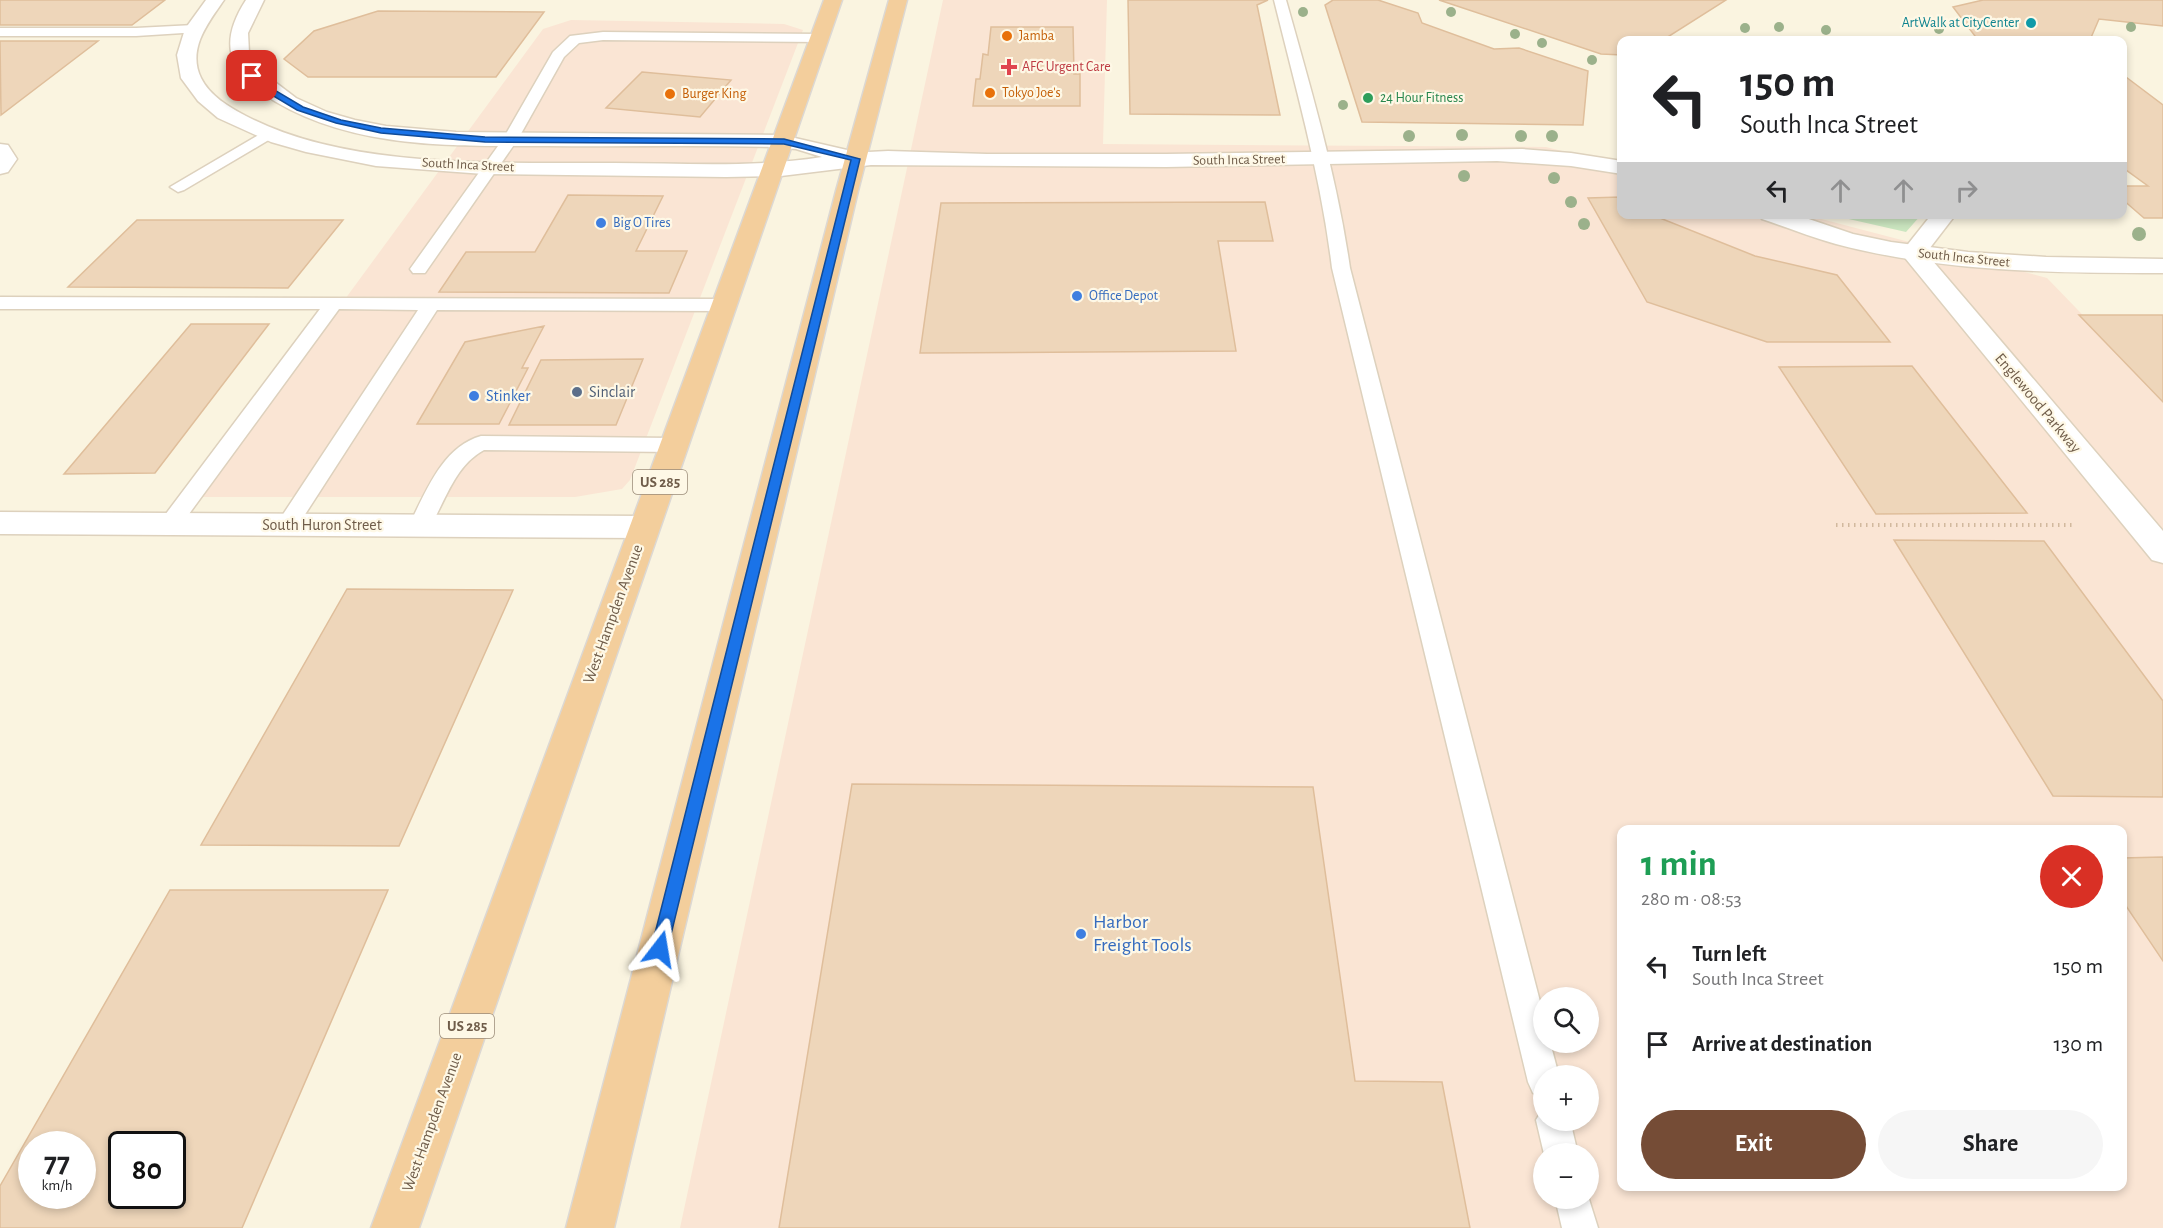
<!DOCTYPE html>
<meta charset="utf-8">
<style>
body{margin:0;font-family:"Alegreya Sans",sans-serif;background:#f6f6f6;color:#202124;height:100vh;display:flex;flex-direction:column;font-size:22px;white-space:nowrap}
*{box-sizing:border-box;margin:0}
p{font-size:20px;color:#757577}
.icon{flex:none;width:33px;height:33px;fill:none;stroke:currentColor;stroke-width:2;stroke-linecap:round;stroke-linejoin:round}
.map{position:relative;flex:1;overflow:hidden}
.side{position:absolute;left:1617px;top:825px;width:510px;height:366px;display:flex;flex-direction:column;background:#fff;border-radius:12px;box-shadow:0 3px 9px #0003}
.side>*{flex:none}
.hud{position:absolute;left:1617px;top:36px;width:510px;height:183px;border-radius:12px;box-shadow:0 3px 9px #0003;background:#fff;color:#202124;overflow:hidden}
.controls{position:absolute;left:1533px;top:987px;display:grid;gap:12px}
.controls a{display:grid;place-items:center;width:66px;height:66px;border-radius:50%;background:#fff;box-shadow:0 3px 9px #0003;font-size:30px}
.speed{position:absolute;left:18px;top:1131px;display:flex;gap:12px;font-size:30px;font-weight:700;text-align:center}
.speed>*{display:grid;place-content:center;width:78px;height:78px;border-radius:50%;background:#fff;box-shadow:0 3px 9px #0003;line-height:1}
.speed small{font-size:15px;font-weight:400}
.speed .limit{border:3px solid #111;border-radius:9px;background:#fff;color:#111}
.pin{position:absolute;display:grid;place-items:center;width:51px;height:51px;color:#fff;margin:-26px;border-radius:12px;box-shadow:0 3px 9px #0006}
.me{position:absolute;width:66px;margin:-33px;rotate:14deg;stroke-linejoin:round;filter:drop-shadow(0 0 4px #0008)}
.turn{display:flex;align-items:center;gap:21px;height:126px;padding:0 24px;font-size:27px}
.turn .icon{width:78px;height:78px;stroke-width:2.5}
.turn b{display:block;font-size:42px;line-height:51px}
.lanes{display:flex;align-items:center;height:57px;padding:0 24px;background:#0003;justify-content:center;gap:30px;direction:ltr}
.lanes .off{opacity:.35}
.round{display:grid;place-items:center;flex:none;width:63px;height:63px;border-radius:32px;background:#f6f6f6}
.head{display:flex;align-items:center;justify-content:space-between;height:102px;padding:0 24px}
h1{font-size:36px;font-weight:600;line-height:45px;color:#1e9e55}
.cta{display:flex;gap:12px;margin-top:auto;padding:12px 24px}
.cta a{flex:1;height:69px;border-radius:36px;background:#754c36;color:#fff;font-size:24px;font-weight:600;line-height:69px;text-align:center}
.cta a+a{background:#f6f6f6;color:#202124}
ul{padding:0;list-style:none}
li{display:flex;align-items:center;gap:18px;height:78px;padding:0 24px}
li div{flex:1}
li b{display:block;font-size:22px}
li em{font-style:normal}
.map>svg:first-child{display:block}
</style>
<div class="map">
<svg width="2163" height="1228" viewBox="0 0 2163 1228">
<rect width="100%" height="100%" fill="#faf4e0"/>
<path fill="#fae5d4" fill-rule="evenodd" d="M943 0H1107L1103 144 1546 147 1621 166 1622 214 1806 215 2047 278 2163 398V1228H680ZM1622 830H2122V1186H1622ZM1544 998H1588V1042H1544ZM1544 1076H1588V1120H1544ZM1544 1154H1588V1198H1544Z
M571 20 784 24 803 30 630 480 622 489 575 497H200L543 29Z"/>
<path fill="#cbe6c0" d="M1831 215 1921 214V215L1906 232Z"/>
<path fill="#eed6ba" stroke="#dfbe9b" stroke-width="1.5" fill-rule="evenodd" d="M0 0H165L132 25H0Z
M1128 0H1268L1257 5 1280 115 1130 114Z
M1333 0H1378L1418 13 1422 23 1494 49 1519 48 1588 71 1583 125 1362 122 1325 5Z
M1439 0H1726L1663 40H1622V55L1601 54Z
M1983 0H2163V26L2099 19 2090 40H1978L1953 7Z
M378 11 544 12 496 77H308L284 59 314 31Z
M991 27H1073L1074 74H1080V106H973L976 79H980L983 54 988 55Z
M0 41H98L1 115Z
M642 72 731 80 700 117 606 108Z
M2122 74 2163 105V218H2144L2122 199V186H2148L2122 167Z
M568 195 663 196 636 251H687L669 293 439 292 466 252H535Z
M1621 197 1622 214H1650L1755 256 1837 275 1890 342H1767L1647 302 1588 198Z
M1265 202 1273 241H1218L1236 351 920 353 941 203Z
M137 220H343L288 288 68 287Z
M2079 315H2163V402Z
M191 324H269L155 473 64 474Z
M544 326 522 368H528L499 424H417L465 342Z
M643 359 616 425H509L541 360Z
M1912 366 2027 513 1876 514 1779 367Z
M1894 540 2044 541 2163 701V797L2053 796Z
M347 589 513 590 399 846 201 845Z
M852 784 1313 787 1355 1081 1442 1082 1470 1228H779Z
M2163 857V961L2122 900V858Z
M170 890H388L242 1228H0V1186ZM32 1144H82V1196H32ZM122 1144H172V1196H122Z"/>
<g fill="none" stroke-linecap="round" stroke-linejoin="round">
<g stroke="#ddd1bd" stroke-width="3">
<path id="service" d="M1274 0H1286C1311 89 1337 177 1350 268L1544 1017V1042H1550L1559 1076H1544V1098L1533 1093 1528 1082 1332 268C1321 177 1296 89 1274 0Z
M194 25 201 29 199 32 136 36H0V28H136Z
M603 32 820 34 827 38 820 42 603 40 579 43 564 57 518 139 425 273H413L410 269 503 139 553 52 570 36Z
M267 130 272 132 275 135 272 138 184 190 178 192 170 187Z
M0 297 724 299 731 301 733 305 731 309 724 311 437 310 295 530 287 533 279 530 276 525 418 310 339 309 178 529 170 532 162 529 159 524 162 519 320 309H0Z
M481 436 673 438 680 440 683 445 680 450 673 452 484 450C454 466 445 503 428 530L420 533 412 530 409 525C426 492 442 447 481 436Z
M1544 1107V1120H1570L1578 1154H1544L1536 1120Z
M1588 1196 1598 1228H1562L1555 1198H1588Z"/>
</g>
<g stroke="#ddd1bd" stroke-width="3">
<path id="minor" d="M0 144 8 145 17 159 8 172 0 174Z
M1932 214H1956L1926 253 2163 531V563L2152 560 1901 253Z
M0 512 644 516 655 519 659 527 655 535 644 538 0 534Z"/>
</g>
<g stroke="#ddd1bd" stroke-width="3">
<path id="tertiary" d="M206 0H224C208 23 187 49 201 78 210 96 229 107 246 116 349 170 499 162 613 163 683 163 753 168 822 157L796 149 772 147C698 145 623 147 548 146 452 146 345 150 262 93 224 66 222 37 246 0H264L248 33 249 53 258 69 296 98 327 112 355 120 386 126 456 132 782 135 847 150 848 153 888 151 987 154H1166L1522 149 1571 153 1622 161V174L1571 166 1497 161 1166 167 871 165 781 176 726 177 484 174 376 166 306 152 271 142 218 118 198 101 181 78 177 55 185 29Z
M1759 214H1794L1853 234 1891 242 1968 252 2046 257 2163 259V273C2053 273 1942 272 1836 244 1810 237 1786 227 1762 219Z"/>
</g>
<g stroke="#dcd8d3" stroke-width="3">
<path id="trunk" d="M824 0H842L419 1228H371Z
M889 0H907L858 191 614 1228H566L836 191Z"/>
</g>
<path stroke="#d2b99e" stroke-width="4" stroke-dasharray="1.5 4.5" stroke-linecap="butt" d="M1836 525H2073"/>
<use href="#service" fill="#fff" fill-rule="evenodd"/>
<use href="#minor" fill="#fff" fill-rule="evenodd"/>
<use href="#tertiary" fill="#fff" fill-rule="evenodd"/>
<use href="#trunk" fill="#f3ce9c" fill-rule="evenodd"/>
</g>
<g fill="#9bb18b">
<circle cx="1303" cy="12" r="5"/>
<circle cx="1451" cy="12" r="5"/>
<circle cx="1779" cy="27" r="5"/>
<circle cx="2131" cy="27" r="5"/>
<circle cx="1745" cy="28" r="5"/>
<circle cx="1939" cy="29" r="5"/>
<circle cx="1826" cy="30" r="5"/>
<circle cx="1515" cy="34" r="5"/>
<circle cx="1542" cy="43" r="5"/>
<circle cx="1592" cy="60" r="5"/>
<circle cx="1343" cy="105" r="5"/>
<circle cx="1462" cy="135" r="6"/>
<circle cx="1409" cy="136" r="6"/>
<circle cx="1521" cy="136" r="6"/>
<circle cx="1552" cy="136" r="6"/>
<circle cx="1464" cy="176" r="6"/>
<circle cx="1554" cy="178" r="6"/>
<circle cx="1571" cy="202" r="6"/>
<circle cx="1584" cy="224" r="6"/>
<circle cx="2139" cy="234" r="7"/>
</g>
<path fill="#1a73e8" stroke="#114b97" stroke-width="1.5" d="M249 74H255L276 91 303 107 341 120 381 128 485 137 784 139 860 159 666 955 660 957 654 955 651 949 851 160 784 144 485 142 381 133 336 123 297 110 270 94 249 77Z"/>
<circle fill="#0f9aa8" stroke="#fef8e6" stroke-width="2" cx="2031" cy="23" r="6"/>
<g fill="#e8710a" stroke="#fef8e6" stroke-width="2">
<circle cx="1007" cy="36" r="6"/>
<circle cx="990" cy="93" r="6"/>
<circle cx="670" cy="94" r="6"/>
</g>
<path fill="#e0444e" stroke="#fef8e6" stroke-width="2" d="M1006 58h6v6h6v6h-6v6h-6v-6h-6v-6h6z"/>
<circle fill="#2e9e5b" stroke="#fef8e6" stroke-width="2" cx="1368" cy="98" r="6"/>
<g fill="#3f7fe0" stroke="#fef8e6" stroke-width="2">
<circle cx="601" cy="223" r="6"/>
<circle cx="1077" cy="296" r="6"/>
<circle cx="474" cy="396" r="6"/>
<circle cx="1081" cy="934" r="6"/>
</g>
<circle fill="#5c6f8a" stroke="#fef8e6" stroke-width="2" cx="577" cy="392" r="6"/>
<g text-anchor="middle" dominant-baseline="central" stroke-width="4.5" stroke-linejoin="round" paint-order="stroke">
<g font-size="14" fill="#0d838f" stroke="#fef8e6" text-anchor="end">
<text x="2019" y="23">ArtWalk at CityCenter</text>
</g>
<g font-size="14" fill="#c56008" stroke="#fef8e6" text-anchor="start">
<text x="1019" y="36">Jamba</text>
<text x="1002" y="93">Tokyo Joe's</text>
<text x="682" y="94">Burger King</text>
</g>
<g font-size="14" fill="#be3a42" stroke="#fef8e6" text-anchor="start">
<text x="1022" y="67">AFC Urgent Care</text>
</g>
<g font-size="14" fill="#27864d" stroke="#fef8e6" text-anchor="start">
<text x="1380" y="98">24 Hour Fitness</text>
</g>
<g font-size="14" fill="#6f5c49" stroke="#fef8e6">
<text transform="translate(1239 160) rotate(-1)">South Inca Street</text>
<text transform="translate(468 165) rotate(3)">South Inca Street</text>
<text transform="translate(1964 258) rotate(6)">South Inca Street</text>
</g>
<g font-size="14" fill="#366cbe" stroke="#fef8e6" text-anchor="start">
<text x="613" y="223">Big O Tires</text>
<text x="1089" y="296">Office Depot</text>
</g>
<g fill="#fef8e6" stroke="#9a8b78" stroke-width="1.5">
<rect x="633" y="470" width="54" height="24" rx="4.5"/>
<rect x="440" y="1014" width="54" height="24" rx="4.5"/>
</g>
<g font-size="15" font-weight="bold" fill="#6f5c49">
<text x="660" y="482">US 285</text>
<text x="467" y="1026">US 285</text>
</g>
<g font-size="16" fill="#4e5e75" stroke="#fef8e6" text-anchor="start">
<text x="589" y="392">Sinclair</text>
</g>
<g font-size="16" fill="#366cbe" stroke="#fef8e6" text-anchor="start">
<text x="486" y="396">Stinker</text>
</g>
<g font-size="16" fill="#6f5c49" stroke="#fef8e6">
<text transform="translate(2038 403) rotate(50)">Englewood Parkway</text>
<text x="322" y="525">South Huron Street</text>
<text transform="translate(613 614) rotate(-70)">West Hampden Avenue</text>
<text transform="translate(432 1122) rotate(-70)">West Hampden Avenue</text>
</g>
<g font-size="20" fill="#366cbe" stroke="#fef8e6" text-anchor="start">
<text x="1093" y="922">Harbor<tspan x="1093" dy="23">Freight Tools</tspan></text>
</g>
</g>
</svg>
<div class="controls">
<a><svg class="icon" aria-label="search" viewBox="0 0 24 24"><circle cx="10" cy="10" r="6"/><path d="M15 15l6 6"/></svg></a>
<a>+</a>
<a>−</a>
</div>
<div class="speed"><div>77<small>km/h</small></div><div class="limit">80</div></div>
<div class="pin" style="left:252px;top:76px;background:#d93025"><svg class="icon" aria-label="arrive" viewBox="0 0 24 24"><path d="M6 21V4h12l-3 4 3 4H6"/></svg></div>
<svg class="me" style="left:660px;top:949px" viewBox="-20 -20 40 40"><path d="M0-17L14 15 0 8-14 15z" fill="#1a73e8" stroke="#fff" stroke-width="4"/></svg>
<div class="hud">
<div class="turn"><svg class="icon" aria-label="left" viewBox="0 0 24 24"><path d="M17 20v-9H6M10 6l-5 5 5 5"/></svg><div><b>150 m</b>South Inca Street</div></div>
<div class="lanes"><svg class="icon" aria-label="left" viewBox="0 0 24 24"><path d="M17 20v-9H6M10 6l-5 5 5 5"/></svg><svg class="icon off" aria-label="ahead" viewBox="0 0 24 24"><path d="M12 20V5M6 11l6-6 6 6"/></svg><svg class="icon off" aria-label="ahead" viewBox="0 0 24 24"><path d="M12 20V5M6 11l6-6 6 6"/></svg><svg class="icon off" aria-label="right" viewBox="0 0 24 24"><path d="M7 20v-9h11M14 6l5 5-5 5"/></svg></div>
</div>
<section class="side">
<div class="head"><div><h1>1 min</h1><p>280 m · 08:53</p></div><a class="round" style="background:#d93025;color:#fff"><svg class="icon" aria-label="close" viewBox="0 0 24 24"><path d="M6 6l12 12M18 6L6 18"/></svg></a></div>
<ul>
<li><svg class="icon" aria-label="left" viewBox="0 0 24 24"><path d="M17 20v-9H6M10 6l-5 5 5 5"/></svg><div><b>Turn left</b><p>South Inca Street</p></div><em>150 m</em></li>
<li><svg class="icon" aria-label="arrive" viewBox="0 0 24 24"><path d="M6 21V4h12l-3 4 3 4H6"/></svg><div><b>Arrive at destination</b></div><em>130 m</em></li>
</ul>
<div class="cta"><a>Exit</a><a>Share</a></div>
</section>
</div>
